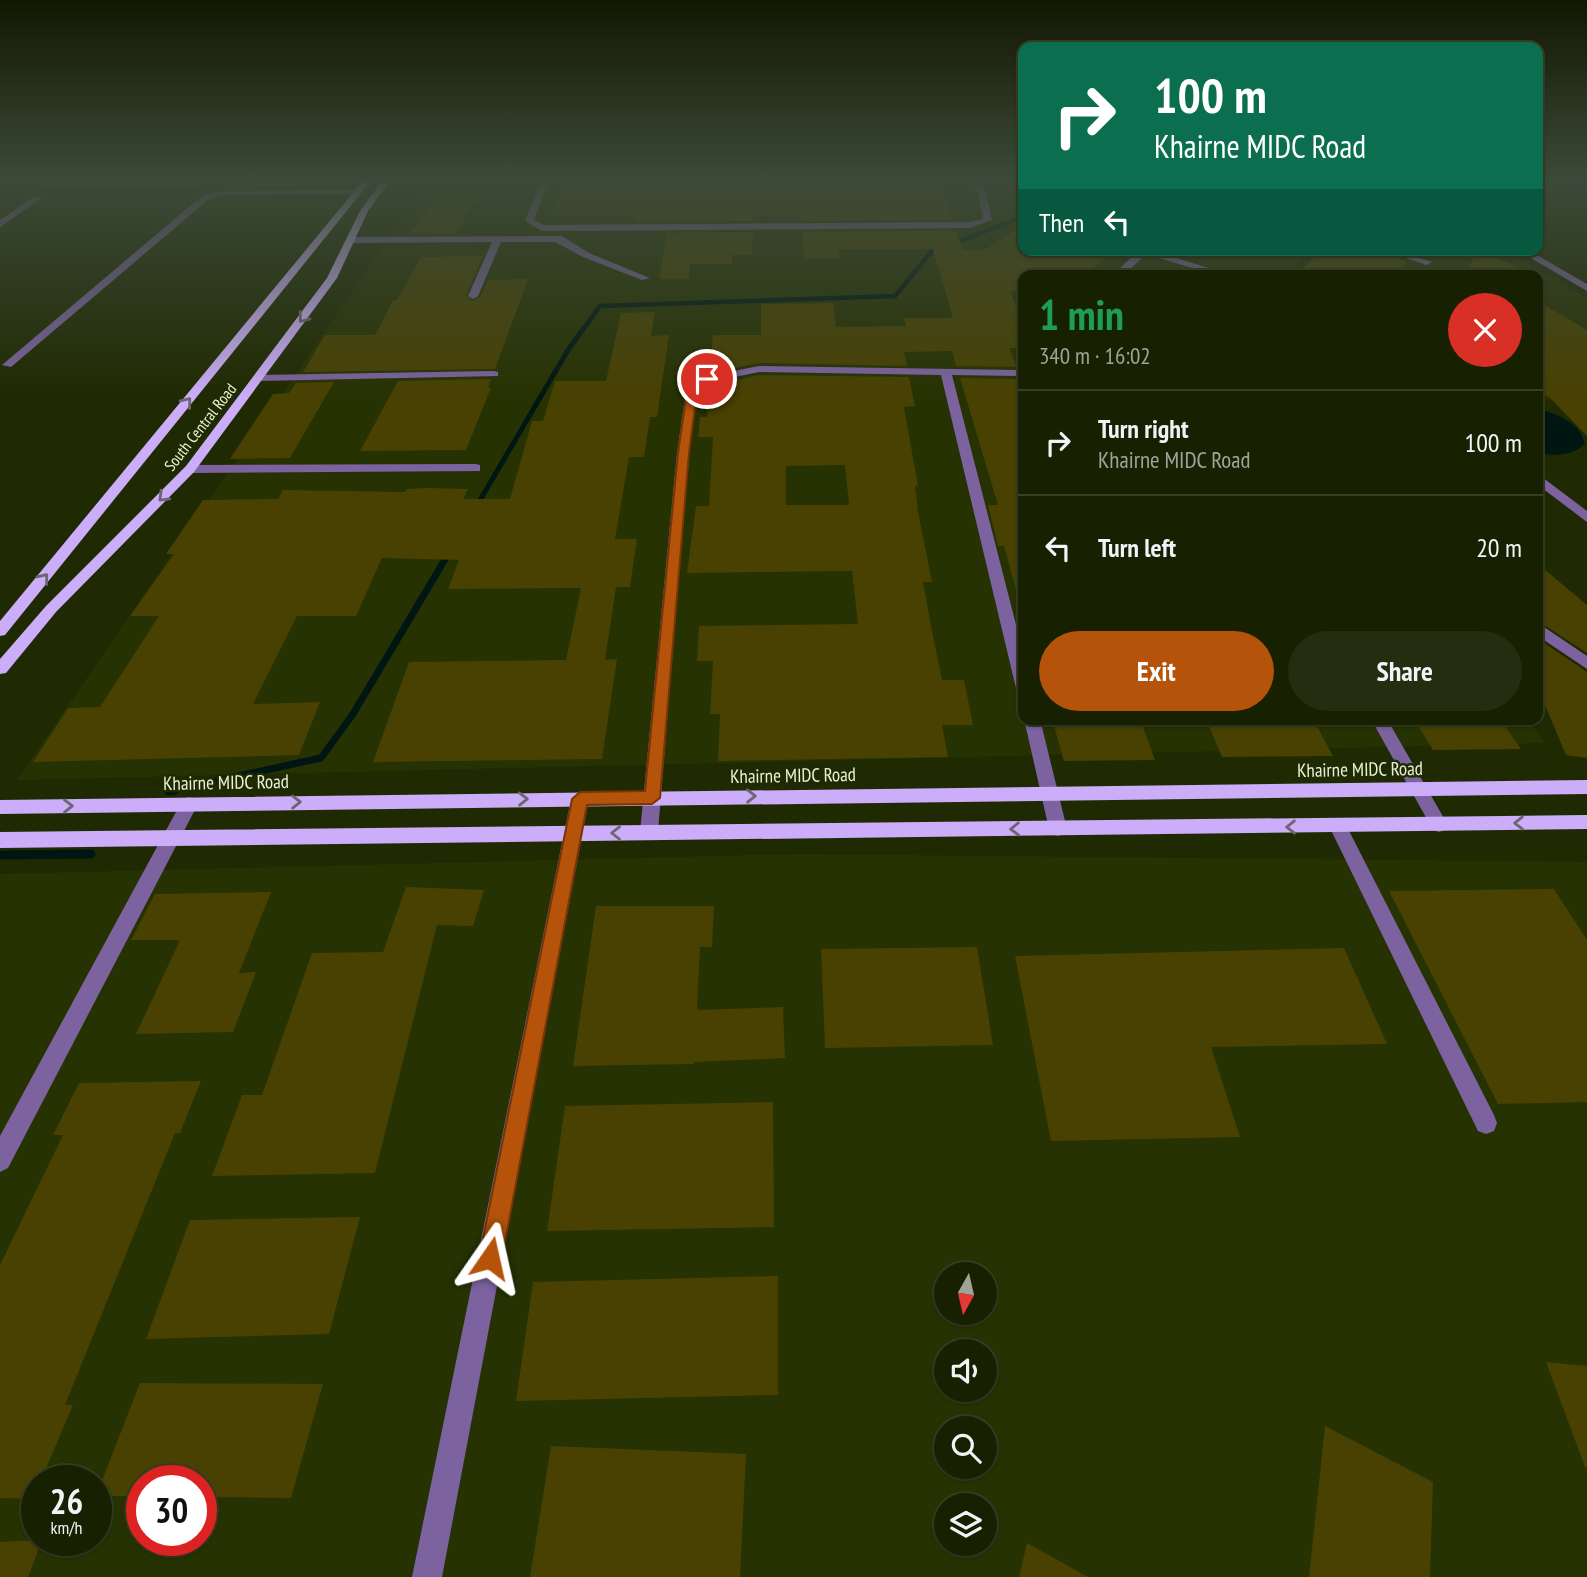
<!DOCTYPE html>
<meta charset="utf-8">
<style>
body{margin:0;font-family:"PT Sans Narrow",sans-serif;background:#252d11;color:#f1f3f6;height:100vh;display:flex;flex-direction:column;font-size:26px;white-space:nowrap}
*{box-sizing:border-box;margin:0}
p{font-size:23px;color:#9fa399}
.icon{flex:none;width:38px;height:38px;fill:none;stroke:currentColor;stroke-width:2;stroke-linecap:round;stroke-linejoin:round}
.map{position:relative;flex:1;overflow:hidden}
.drawer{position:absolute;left:1018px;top:270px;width:525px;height:455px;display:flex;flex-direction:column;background:#182002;border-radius:14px;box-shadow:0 2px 5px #0004,0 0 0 2px #363e24}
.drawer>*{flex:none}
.banner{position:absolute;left:1018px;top:42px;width:525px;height:214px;border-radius:14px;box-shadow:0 2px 5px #0004,0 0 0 2px #363e24;background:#0b6e4f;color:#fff;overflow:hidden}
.needle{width:46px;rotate:188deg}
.controls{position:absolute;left:934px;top:1262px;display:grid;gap:14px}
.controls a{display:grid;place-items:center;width:63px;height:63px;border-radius:50%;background:#182002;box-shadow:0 2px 5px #0004,0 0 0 2px #363e24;font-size:35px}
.speed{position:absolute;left:21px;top:1465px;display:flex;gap:14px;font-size:35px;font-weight:700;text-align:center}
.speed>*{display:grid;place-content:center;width:91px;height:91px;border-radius:50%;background:#182002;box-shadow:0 2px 5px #0004,0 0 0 2px #363e24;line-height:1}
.speed small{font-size:18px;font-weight:400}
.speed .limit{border:10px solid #d22;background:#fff;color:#111}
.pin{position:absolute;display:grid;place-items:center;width:60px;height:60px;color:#fff;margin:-30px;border:4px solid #fff;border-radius:50%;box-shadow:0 2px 7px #0007}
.me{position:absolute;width:77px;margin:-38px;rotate:11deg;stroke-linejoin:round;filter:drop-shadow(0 0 5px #0008)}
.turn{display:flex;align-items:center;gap:24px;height:147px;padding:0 21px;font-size:32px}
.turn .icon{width:91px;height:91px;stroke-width:2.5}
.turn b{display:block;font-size:49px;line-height:60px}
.then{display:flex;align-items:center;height:66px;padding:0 21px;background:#0003;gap:14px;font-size:26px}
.round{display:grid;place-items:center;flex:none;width:74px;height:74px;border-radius:37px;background:#252d11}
.overview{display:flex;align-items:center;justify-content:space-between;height:119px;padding:0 21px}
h1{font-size:42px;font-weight:700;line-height:52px;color:#1e9e55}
.action{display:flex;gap:14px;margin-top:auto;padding:14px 21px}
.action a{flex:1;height:80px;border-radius:42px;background:#b45309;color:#fff;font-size:28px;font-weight:700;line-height:80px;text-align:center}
.action a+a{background:#252d11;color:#f1f3f6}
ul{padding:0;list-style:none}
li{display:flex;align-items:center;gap:21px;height:105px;padding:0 21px;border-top:2px solid #363e24}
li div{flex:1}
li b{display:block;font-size:26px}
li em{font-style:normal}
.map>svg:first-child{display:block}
</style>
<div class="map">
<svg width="1587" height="1577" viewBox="0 0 1587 1577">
<rect width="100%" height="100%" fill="#202a02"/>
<path fill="#273202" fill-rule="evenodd" d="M431 177H1024V250H1504L1587 298V397L1548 401 1538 394V275H1377L1304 255 1288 275H1234L1190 263 1198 275H1024V719H1528L1546 743 17 780Z
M797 854 1587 862V1577H0V874ZM947 1274H985V1312H947ZM947 1351H985V1390H947ZM947 1428H985V1466H947ZM37 1480H96V1540H37ZM142 1480H201V1540H142ZM947 1505H985V1544H947Z"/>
<path fill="#001612" d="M1538 177H1579L1587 180V200Z
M1538 408C1557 415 1581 422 1585 444 1572 456 1555 456 1538 453Z"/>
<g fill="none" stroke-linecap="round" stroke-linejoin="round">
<path stroke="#001612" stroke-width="4.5" d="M582 331 600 306 895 296 932 251 1024 217"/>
<path stroke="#001612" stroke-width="5" d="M476 507 568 350 583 329"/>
<path stroke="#001612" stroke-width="7" d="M169 791 321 758 353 714 450 551"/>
<path stroke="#001612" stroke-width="9" d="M169 791 175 790
M0 855 91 854"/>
</g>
<path fill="#484102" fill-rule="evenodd" d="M566 177H937L952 220 801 221V216H753V221H669L634 220 635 216H550Z
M436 199H476L455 234H409Z
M1024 225V250H1114L1085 275H1024V291H1010L1024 325V348H1009L1017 367 956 366 952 351 904 352 907 366 759 363 710 373 713 335H761V304L833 303 836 327 906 326 904 318H953L933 249H839L840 259H804L802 232 956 231 963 250H984Z
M753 232 752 255H732V264H690L689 279H659L667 233Z
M1324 250H1378L1407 262 1393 275H1294Z
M1477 250H1484L1518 269 1465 275Z
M483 256 466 295 472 301 480 297 488 280 528 279 495 369 303 372 325 335H375L393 300H397L421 257Z
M1538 301 1587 330V436L1550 398 1538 390Z
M655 312 651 336 669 335 657 417H650L644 457H629L615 539H637L630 587H616L605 660 617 659 602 759 373 762 409 662 566 660 581 588 448 589 459 560 382 558 356 616H297L253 704 320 702 299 755 33 762 68 708 100 707 159 616H130L174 554H166L203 500 278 499 283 490 405 492 407 489 426 488 468 489 463 499H510L532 421H543L555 381H606L621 313Z
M759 375 909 377 915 406 904 407 918 486H915L918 512 932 582H923L932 631 942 680H964L973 725H942L948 757 718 761 720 714H710L713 661H697L699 626 858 624 852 571 687 573 696 506H709L713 437H698L700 417H707L709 386ZM845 465 849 505H786V466Z
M960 378 1021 379 1024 386V592L1017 593 1004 546H998L988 505H998Z
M491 379 488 388H491L466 450 360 451 398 381Z
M334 382 290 458 230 459 273 394 289 393 296 383Z
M1538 564 1587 605V653L1538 621Z
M1538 639 1587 672V758L1566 755 1545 705 1538 696Z
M1052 719H1140L1155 760 1064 761Z
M1206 719H1313L1333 756 1222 757Z
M1414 719H1500L1521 749 1433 750Z
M406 887 484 890 473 926 437 925 375 1173 212 1176 242 1095H262L312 953 383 952Z
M1554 889 1587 940V1102L1498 1104 1389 891Z
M271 892 239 973 256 972 233 1032 136 1034 180 940H131L155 894Z
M596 906H714L712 947H700L697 1010 783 1007 785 1058 694 1062V1064L573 1066Z
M977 947 993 1045 825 1048 821 949Z
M1344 948 1387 1044 1211 1047 1240 1137 1051 1141 1015 956Z
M201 1081 180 1133H175L65 1405H73L41 1480H37L33 1499 0 1498V1265L63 1135H53L79 1083Z
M773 1102 774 1227 547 1231 565 1106Z
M360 1217 329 1334 146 1339 190 1220Z
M778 1276V1395L516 1401 533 1282Z
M1546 1362 1587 1366V1467H1585Z
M140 1383 323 1384 291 1498 201 1497V1480H142V1496H96Z
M1325 1426 1433 1482 1430 1577H1309Z
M551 1446 746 1454 740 1577H530Z
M42 1540 28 1577H0V1542Z
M1027 1543 1088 1577H1019Z"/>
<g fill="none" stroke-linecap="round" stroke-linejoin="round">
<path fill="#7c63a0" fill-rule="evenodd" d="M290 177H298L290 186H284Z
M543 177H551L534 220 544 225 970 222 983 219 978 193 969 177H977L986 193 992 220 970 228 542 231 525 221Z
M0 181 195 182 199 184 195 186 0 185Z
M358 190 361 194 224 195 209 199 11 367 2 365 203 195 224 191Z
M35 196 42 198 0 227V220Z
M562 236 589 253 650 278 642 280 583 257 555 242H501L478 296 473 299 468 296 492 242 350 243 346 240 350 237Z
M1139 250H1151L1231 275H1215L1146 254 1124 275H1113Z
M1380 250H1395L1432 262 1427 265Z
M1517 250H1528L1587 284V291Z
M759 366 1024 370V376L952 375 1024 656V694L1016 688 941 375 759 372 711 382 697 392 689 453 658 832 655 837 649 839 643 837 640 832 677 453 686 391 703 377Z
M494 371 498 372V376L258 381 252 378 258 375Z
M476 464 480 465V471L190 473 184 469 190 465Z
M1538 474 1587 511V522L1538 485Z
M1538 623 1587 656V669L1538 636Z
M1024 719H1040L1067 829 1064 834 1058 836 1052 834 1049 829Z
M1371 719H1387L1445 820 1448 825 1445 830 1439 832 1433 830Z
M580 792 586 794 589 799 442 1577H412L571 799 574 794Z
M189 797 195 799 198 804 8 1168 0 1172V1136L183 799Z
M1338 819 1344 821 1494 1115 1497 1123 1494 1131 1486 1134 1478 1131 1329 826 1332 821Z"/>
<path fill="#cbadf9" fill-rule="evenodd" d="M366 177H374L5 635 0 636V621Z
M385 177H393L368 211 337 278 194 472 56 612 6 673 0 674V659L46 606 186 466 327 278 360 211Z
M1587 780V794L0 814V800Z
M1587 815V829L0 848V832Z"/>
</g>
<defs><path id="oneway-chevron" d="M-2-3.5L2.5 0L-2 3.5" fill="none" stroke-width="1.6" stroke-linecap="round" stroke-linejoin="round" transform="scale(1.75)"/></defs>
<g stroke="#6d6571">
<use href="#oneway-chevron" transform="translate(303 318) rotate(127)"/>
<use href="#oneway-chevron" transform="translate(187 402) rotate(-51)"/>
<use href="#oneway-chevron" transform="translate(163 497) rotate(135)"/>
<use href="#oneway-chevron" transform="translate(44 578) rotate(-51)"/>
<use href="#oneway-chevron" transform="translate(751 796) rotate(-1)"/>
<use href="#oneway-chevron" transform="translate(523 799) rotate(-1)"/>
<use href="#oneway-chevron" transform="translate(296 802) rotate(-1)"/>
<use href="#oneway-chevron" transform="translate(68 806) rotate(-1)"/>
<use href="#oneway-chevron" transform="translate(1519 823) rotate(179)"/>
<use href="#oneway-chevron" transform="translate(1291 827) rotate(179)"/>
<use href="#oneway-chevron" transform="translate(1015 829) rotate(179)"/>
<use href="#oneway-chevron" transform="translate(616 833) rotate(180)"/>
</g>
<linearGradient id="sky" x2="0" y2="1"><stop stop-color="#121701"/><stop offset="0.45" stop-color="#3c4a39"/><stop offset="1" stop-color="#3c4a39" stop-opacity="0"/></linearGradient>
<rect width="1587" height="397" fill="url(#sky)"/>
<path fill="#b45309" stroke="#753606" stroke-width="2" d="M704 377 712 379 697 392 689 453 660 798 652 804 587 805 502 1258 498 1266 490 1270 482 1266 479 1258 572 799 580 792 645 791 678 453 687 391Z"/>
<g text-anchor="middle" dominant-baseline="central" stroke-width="5" stroke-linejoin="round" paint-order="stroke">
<g font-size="16" fill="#e8f1d5" stroke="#202a02">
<text transform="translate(200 427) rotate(-52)">South Central Road</text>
</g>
<g font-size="19" fill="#e8f1d5" stroke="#202a02">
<text transform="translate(1360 769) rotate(-1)">Khairne MIDC Road</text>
<text transform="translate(793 775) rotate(-1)">Khairne MIDC Road</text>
<text transform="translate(226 782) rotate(-1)">Khairne MIDC Road</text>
</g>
</g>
</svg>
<div class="controls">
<a><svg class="needle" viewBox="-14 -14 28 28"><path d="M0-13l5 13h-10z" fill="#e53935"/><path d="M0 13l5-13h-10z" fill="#9fa399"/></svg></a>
<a><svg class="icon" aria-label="sound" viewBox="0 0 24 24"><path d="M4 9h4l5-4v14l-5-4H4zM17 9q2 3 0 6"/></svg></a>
<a><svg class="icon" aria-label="search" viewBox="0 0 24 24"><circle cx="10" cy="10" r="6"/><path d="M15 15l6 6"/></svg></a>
<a><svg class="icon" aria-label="layers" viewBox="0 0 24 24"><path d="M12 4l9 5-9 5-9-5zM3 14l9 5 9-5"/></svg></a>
</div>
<div class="speed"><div>26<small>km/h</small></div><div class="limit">30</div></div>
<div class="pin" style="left:707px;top:379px;background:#d93025"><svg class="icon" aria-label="arrive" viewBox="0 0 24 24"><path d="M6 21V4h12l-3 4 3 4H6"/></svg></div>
<svg class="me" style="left:490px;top:1258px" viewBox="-20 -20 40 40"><path d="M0-17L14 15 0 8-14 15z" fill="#b45309" stroke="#fff" stroke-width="4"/></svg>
<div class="banner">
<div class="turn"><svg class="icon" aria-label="right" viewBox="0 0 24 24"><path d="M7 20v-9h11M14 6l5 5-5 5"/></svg><div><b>100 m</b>Khairne MIDC Road</div></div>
<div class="then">Then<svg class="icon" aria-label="left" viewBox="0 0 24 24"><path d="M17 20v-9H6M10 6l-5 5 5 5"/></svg></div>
</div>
<section class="drawer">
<div class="overview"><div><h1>1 min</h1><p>340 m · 16:02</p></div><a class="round" style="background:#d93025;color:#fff"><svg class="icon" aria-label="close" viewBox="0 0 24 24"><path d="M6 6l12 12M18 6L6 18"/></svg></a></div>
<ul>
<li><svg class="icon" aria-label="right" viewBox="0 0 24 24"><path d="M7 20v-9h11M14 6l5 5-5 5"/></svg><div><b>Turn right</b><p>Khairne MIDC Road</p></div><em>100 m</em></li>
<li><svg class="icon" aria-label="left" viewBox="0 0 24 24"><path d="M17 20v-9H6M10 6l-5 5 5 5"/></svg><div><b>Turn left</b></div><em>20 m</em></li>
</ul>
<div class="action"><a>Exit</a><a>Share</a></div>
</section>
</div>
